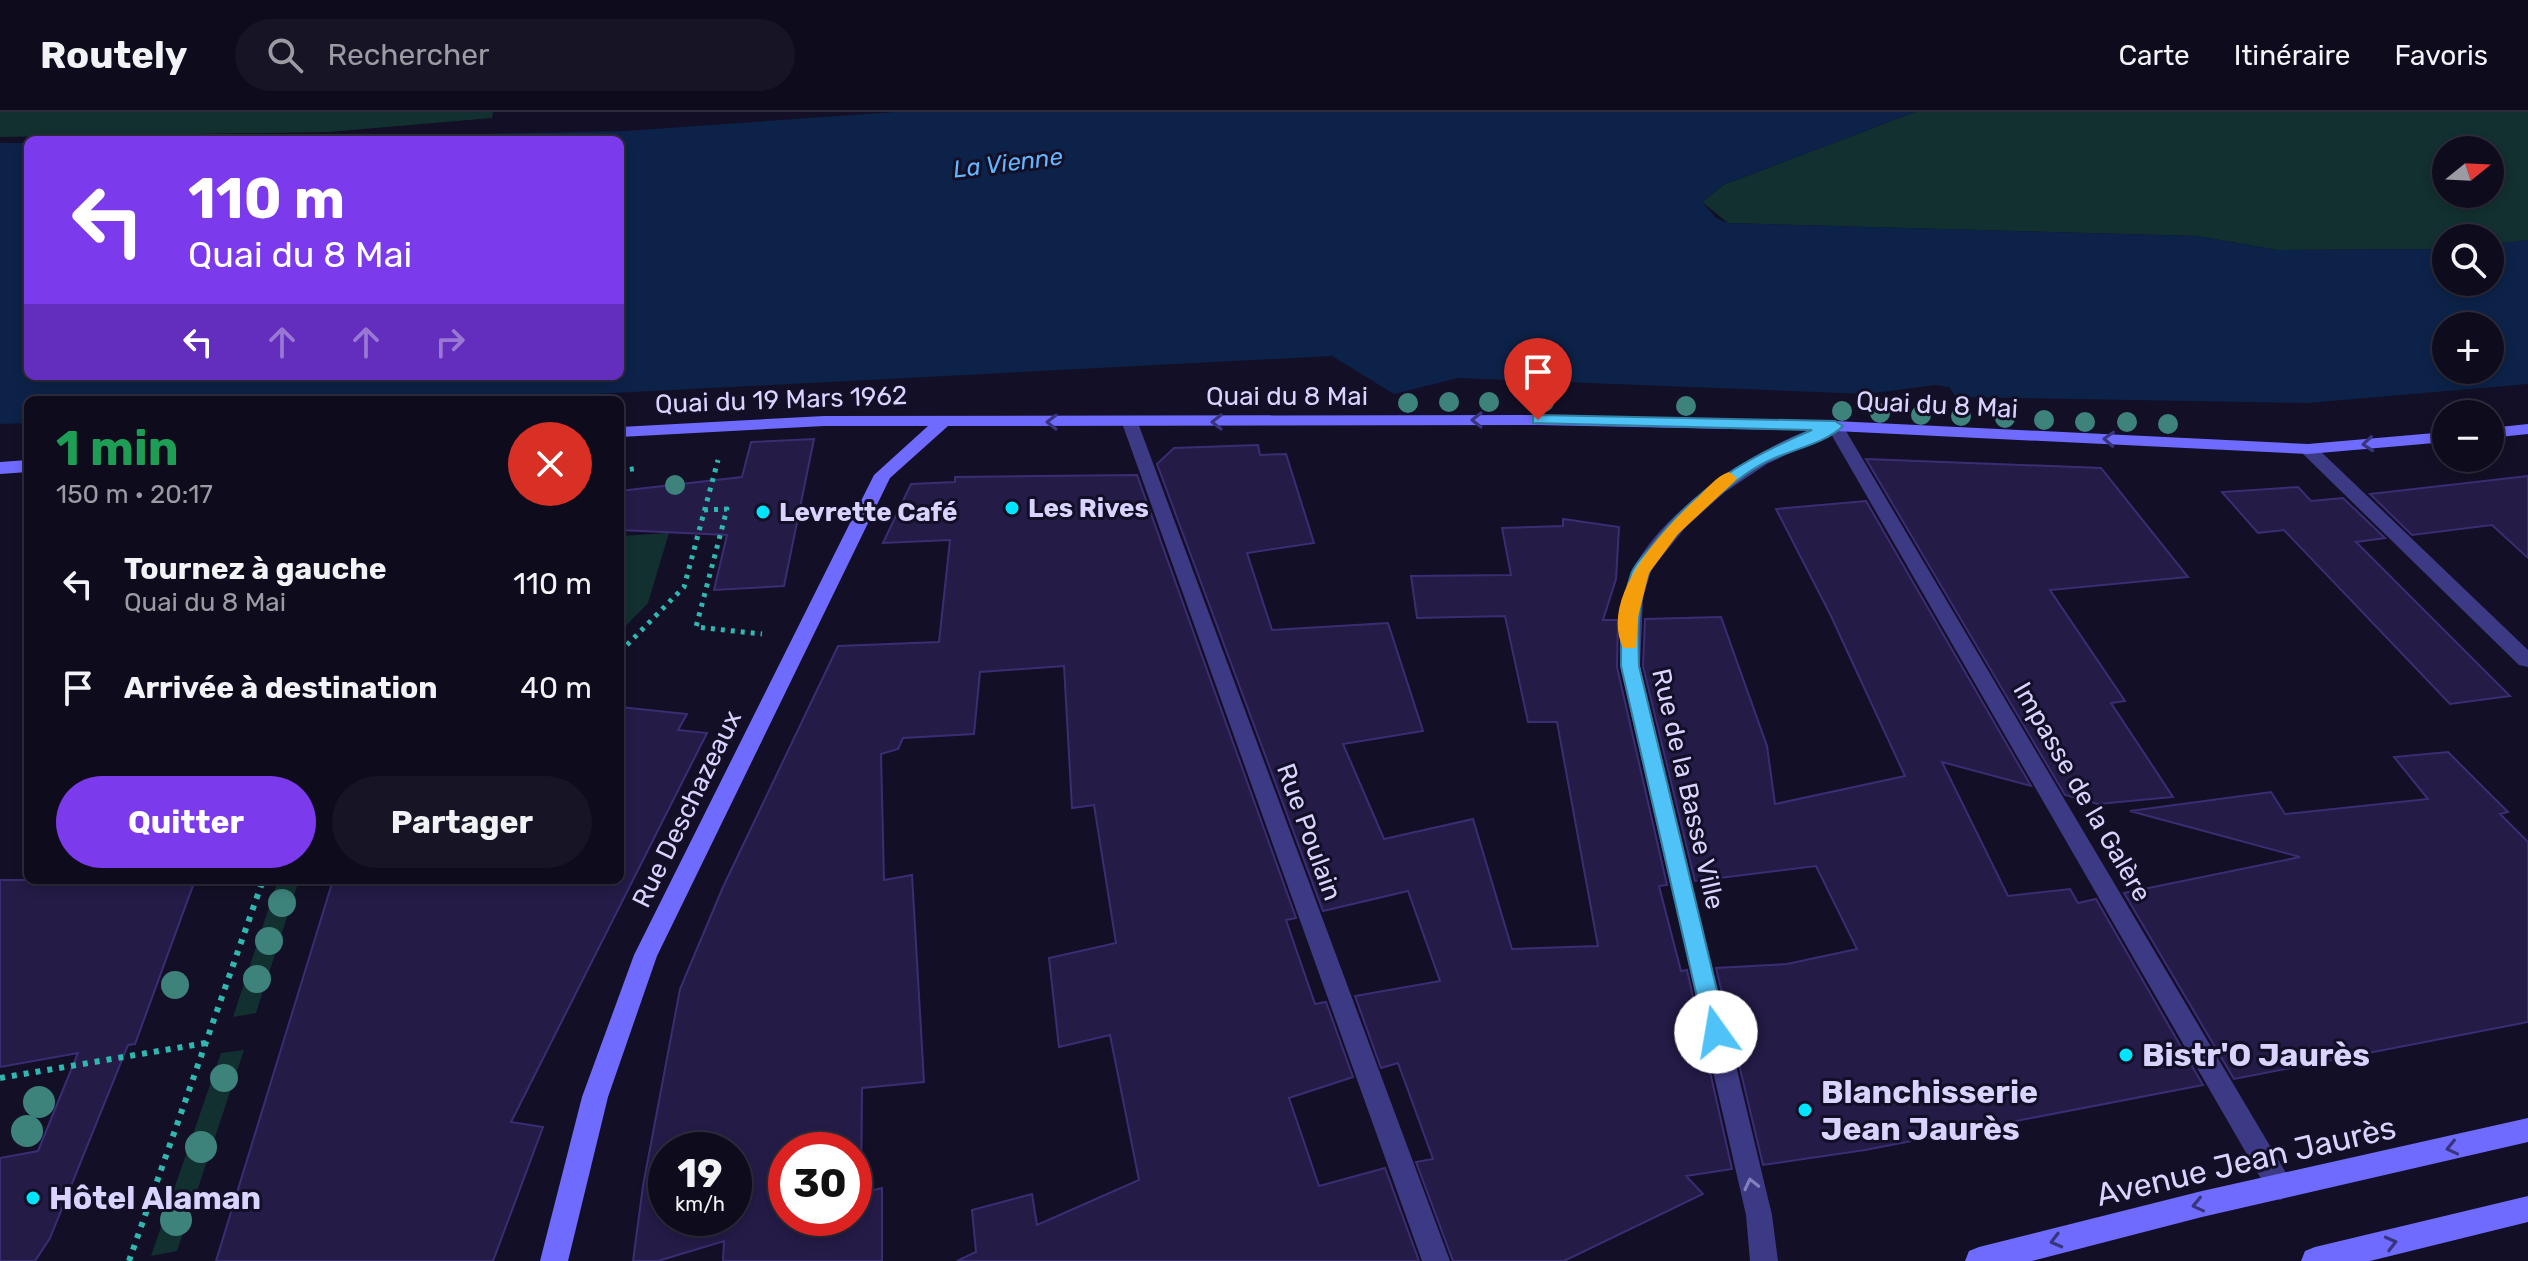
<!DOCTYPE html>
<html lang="fr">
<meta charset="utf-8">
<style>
body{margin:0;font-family:Rubik,sans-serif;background:#171425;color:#f1f3f6;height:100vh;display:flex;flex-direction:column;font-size:30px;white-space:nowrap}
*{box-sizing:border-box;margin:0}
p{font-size:26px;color:#9b9ba3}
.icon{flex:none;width:44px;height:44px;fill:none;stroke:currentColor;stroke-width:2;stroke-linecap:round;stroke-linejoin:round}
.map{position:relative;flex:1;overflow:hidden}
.side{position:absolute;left:24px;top:284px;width:600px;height:488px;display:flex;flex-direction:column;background:#0e0b1c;border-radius:12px;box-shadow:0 4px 12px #0003,0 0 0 2px #2e2b3b}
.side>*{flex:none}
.banner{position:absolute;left:24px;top:24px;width:600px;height:244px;border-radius:12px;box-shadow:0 4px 12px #0003,0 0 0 2px #2e2b3b;background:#7c3aed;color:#fff;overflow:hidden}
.needle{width:52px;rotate:72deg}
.buttons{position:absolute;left:2432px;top:24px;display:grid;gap:16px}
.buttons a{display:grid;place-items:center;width:72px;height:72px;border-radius:50%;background:#0e0b1c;box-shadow:0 4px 12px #0003,0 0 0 2px #2e2b3b;font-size:40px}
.speed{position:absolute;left:648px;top:1020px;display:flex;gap:16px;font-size:40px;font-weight:700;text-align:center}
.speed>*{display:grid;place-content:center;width:104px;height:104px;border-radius:50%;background:#0e0b1c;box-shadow:0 4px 12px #0003,0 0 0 2px #2e2b3b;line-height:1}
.speed small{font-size:20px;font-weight:400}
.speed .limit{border:12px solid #d22;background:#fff;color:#111}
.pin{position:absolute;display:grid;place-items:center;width:68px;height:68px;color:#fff;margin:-82px -34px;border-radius:50% 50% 50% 0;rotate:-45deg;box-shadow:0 0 8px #0007}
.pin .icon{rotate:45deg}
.me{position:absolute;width:88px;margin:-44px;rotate:347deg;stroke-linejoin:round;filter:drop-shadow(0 0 6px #0008)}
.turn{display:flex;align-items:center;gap:28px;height:168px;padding:0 32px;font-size:36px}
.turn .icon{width:104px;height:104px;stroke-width:2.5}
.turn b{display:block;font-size:56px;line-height:68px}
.lanes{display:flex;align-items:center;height:76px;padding:0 32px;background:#0003;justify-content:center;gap:40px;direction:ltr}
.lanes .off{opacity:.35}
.round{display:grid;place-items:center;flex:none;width:84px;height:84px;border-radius:42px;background:#171425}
.headline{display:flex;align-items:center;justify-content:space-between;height:136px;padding:0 32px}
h1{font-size:48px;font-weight:700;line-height:60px;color:#1e9e55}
.button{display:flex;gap:16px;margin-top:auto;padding:16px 32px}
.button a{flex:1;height:92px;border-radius:48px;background:#7c3aed;color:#fff;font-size:32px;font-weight:700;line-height:92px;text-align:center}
.button a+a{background:#171425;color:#f1f3f6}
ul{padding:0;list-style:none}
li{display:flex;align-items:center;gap:24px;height:104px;padding:0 32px}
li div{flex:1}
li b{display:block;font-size:30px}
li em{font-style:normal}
header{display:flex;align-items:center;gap:48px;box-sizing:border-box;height:112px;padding:0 40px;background:#0e0b1c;border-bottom:2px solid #2e2b3b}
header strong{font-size:38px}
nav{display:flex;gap:44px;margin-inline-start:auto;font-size:28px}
.search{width:560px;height:72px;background:#171425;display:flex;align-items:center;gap:20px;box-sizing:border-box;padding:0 28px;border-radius:44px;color:#9b9ba3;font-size:30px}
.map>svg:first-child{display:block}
</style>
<header>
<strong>Routely</strong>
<div class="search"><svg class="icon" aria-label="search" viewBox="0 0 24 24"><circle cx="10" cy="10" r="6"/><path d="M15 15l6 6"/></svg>Rechercher</div>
<nav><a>Carte</a><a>Itinéraire</a><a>Favoris</a></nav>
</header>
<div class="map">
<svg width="2528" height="1149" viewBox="0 0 2528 1149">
<rect width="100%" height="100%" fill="#130f26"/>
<path fill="#12302f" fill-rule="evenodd" d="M0 0H493L492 6 329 20 0 25Z
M1915 0H2528V128L2490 133V126H2446V137L2277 138 2197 124 1728 111 1702 90 1723 73ZM2446 38H2490V82H2446Z
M669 421 648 491 620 520V424Z
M278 768H299L256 901 233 905Z
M244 938 177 1139 151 1144 221 941Z"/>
<path fill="#0c2248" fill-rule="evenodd" d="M895 0H1915L1723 73 1702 90 1716 106 1728 111 2197 124 2277 138 2446 137V170H2490V133L2528 128V272L2308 291 1956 285 1949 275 1935 273 1867 282 1458 266 1394 282 1332 244 480 288H28V311L0 312V31H28V264H620V28H167L625 19ZM2446 214H2490V258H2446Z"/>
<path fill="#241b47" stroke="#3b2d73" stroke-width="2" fill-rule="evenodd" d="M814 327 784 474 714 478 727 423 620 418V379L742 365 751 330Z
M1258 333 1260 343 1286 342 1314 431 1247 441 1272 518 1388 511 1423 619 1343 632 1384 727 1473 707 1512 837 1598 834 1557 610H1528L1505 504 1417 506 1411 464 1511 463 1502 416 1563 414V407L1619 415 1616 467 1603 508H1618L1617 555 1667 773 1659 774 1681 859 1687 858 1732 1057 1686 1064 1703 1082 1564 1149H1453L1416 1050 1433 1047 1398 951 1381 956 1355 884 1440 869 1408 779 1323 799 1157 352 1174 336Z
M1866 347 2101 356 2188 465 2050 478 2125 589 2111 591 2173 685 2098 692 2065 683Z
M1137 363 1296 806 1286 808 1315 892 1326 890 1353 965 1289 986 1319 1074 1385 1056 1419 1149H957L976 1140 972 1098 1032 1082 1037 1113 1139 1068 1110 923 1059 935 1049 846 1116 831 1094 693 1072 696 1064 554 980 560 974 622 903 626 898 637 881 642 884 768 912 763 924 970 862 976 861 1081 882 1076V1149H723L724 1129 658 1149H633L643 1074 680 877 723 775 838 534 939 530 950 428 883 431 911 372 955 370V365ZM666 1038H734V1106H666ZM786 1038H854V1106H786Z
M2528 364V446L2492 413 2412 423 2370 382Z
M2298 375 2311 389 2343 386 2385 426 2356 430 2510 584 2450 592 2284 418 2258 421 2222 380Z
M1866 389 2031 674 1942 650 2008 784 2070 777 2078 791 2096 787 2203 973 1865 1038 1763 1053 1716 856 1787 852 1857 837 1816 754 1695 769 1643 554 1645 507 1721 505 1767 634 1775 692 1905 664 1830 502 1776 397Z
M620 595 687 602 678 618 707 621 511 1010 543 1015 493 1149H216L333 768H620Z
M2448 640 2508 700 2500 702 2528 730V910L2234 967 2124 781 2300 745 2130 699 2271 680 2285 702 2428 687 2394 645Z
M0 768H195L135 932 128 933 50 1126 35 1149H0V1046L38 1039 78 941 0 955Z"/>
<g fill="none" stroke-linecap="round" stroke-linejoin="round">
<path stroke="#2fb8b0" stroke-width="5" stroke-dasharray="4 6" stroke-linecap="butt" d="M620 359 638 356
M704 398 727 397 696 515 762 522
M620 540 684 475 718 348"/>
<path stroke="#2fb8b0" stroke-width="6" stroke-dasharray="5 7" stroke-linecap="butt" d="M0 966 206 931
M129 1149 263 768"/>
<path fill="#3d3a85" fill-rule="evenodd" d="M1130 306 1138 311 1450 1149H1422L1122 311Z
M1835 309 1843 314 2289 1066 2293 1075 2289 1084 2280 1088 2271 1084 1831 322 1767 352 1725 380 1686 415 1659 448 1651 459 1643 486 1640 554 1772 1103 1778 1149H1750L1746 1103 1620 554C1620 522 1619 487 1633 458 1662 396 1770 326 1835 309Z
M2308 332 2314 333 2528 538V555L2519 553 2302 341V333Z"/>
<path fill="#6f6bff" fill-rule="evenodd" d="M1538 303 1835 309 2308 332 2446 320V330L2308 342 1835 319 1538 313 948 314 890 366 657 844 608 985 568 1149H540L582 985 634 843 874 363 928 314H824L620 325V315L824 304Z
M2528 312V322L2490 326V316Z
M28 348V360L0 362V350Z
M2528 1006V1030L2202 1105 2032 1149H1965L1969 1139 1979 1135 2202 1079Z
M2528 1084V1110L2370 1149H2301L2305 1139 2315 1135Z"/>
</g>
<g fill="#3d827b">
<circle cx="1449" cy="290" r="10"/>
<circle cx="1489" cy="290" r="10"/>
<circle cx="1544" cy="290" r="10"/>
<circle cx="1408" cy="291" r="10"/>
<circle cx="1686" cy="294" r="10"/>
<circle cx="1842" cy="299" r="10"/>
<circle cx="1880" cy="301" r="10"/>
<circle cx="1921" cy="303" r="10"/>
<circle cx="1961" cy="304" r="10"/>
<circle cx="2005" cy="306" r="10"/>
<circle cx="2044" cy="308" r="10"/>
<circle cx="2085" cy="310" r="10"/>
<circle cx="2127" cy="310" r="10"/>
<circle cx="2168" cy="312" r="10"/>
<circle cx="675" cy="373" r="10"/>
<circle cx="282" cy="791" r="14"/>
<circle cx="269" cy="829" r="14"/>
<circle cx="257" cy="867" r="14"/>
<circle cx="175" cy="873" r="14"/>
<circle cx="224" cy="966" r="14"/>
<circle cx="39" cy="990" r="16"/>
<circle cx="27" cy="1019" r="16"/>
<circle cx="201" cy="1035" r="16"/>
<circle cx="176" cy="1108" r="16"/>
</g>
<defs><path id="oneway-chevron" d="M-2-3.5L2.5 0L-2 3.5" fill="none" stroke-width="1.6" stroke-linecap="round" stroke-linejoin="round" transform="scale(2)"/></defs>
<g stroke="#38347d">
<use href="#oneway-chevron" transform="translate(1477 308) rotate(180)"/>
<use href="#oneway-chevron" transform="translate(1052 310) rotate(-179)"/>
<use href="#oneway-chevron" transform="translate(1217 310) rotate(180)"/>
<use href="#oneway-chevron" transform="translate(2109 327) rotate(-177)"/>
<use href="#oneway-chevron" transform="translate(2368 332) rotate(175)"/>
<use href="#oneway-chevron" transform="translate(2452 1036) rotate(167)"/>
<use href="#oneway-chevron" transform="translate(2198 1093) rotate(167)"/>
<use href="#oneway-chevron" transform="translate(2056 1129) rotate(165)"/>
<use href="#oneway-chevron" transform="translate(2391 1131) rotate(-14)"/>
</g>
<use stroke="#837fbc" href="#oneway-chevron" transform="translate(1751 1072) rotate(-103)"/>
<path fill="#4fc3f7" stroke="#337fa1" stroke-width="2" d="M1538 303 1835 309 1843 314C1825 332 1789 338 1766 350 1733 366 1661 429 1648 463 1637 493 1638 523 1639 554L1727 920 1724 927 1716 930 1708 927 1705 920 1621 554C1621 521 1621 493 1631 462 1635 451 1646 441 1653 432 1698 374 1746 346 1812 318L1533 311V304Z"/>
<path fill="#f59e0b" d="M1729 360 1737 366 1735 369 1678 422 1649 461 1638 505 1636 536H1623C1599 485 1662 419 1695 388 1705 379 1716 364 1729 360Z"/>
<g fill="#00e5ff" stroke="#130f26" stroke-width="3">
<circle cx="1012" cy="396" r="8"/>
<circle cx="763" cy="400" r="8"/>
<circle cx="2126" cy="943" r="8"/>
<circle cx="1805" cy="998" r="8"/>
<circle cx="33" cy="1086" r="8"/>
</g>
<g text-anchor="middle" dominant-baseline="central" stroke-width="6" stroke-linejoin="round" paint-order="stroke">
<g font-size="24" font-style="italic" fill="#62b6ff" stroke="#130f26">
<text transform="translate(1008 51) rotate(-7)">La Vienne</text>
</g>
<g font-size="26" fill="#d9d4ff" stroke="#130f26">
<text x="1287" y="284">Quai du 8 Mai</text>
<text transform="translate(781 288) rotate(-2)">Quai du 19 Mars 1962</text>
<text transform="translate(1937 293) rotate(3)">Quai du 8 Mai</text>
<text transform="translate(1688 677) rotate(77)">Rue de la Basse Ville</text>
<text transform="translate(2082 680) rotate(60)">Impasse de la Galère</text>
<text transform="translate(687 697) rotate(-64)">Rue Deschazeaux</text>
<text transform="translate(1309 720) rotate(70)">Rue Poulain</text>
</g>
<g font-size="26" font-weight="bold" fill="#d9d4ff" stroke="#130f26" text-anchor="start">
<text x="1028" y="396">Les Rives</text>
<text x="779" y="400">Levrette Café</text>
</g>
<g font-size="32" font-weight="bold" fill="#d9d4ff" stroke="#130f26" text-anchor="start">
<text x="2142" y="943">Bistr'O Jaurès</text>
<text x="1821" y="980">Blanchisserie<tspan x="1821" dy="37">Jean Jaurès</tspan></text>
<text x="49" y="1086">Hôtel Alaman</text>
</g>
<g font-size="32" fill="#d9d4ff" stroke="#130f26">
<text transform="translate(2246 1049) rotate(-13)">Avenue Jean Jaurès</text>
</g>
</g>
</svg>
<div class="buttons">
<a><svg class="needle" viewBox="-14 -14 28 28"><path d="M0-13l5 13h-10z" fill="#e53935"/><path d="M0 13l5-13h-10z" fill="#9b9ba3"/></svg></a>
<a><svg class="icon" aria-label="search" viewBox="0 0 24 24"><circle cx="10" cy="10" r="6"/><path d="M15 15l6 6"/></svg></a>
<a>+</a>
<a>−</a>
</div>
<div class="speed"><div>19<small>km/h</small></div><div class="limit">30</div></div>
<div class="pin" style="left:1538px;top:308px;background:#d93025"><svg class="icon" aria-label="arrive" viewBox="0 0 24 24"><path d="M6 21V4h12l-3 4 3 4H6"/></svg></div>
<svg class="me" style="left:1716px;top:920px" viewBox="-20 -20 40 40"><circle r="19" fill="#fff"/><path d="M0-13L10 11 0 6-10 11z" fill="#4fc3f7"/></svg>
<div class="banner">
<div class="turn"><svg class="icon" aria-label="left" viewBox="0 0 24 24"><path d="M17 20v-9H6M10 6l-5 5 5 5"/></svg><div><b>110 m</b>Quai du 8 Mai</div></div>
<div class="lanes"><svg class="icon" aria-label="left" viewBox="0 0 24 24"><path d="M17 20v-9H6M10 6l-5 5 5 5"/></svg><svg class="icon off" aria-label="ahead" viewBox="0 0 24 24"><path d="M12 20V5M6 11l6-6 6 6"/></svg><svg class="icon off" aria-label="ahead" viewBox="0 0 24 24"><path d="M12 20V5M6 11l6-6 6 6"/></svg><svg class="icon off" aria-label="right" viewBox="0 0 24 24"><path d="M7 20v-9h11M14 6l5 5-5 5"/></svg></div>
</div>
<section class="side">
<div class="headline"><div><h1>1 min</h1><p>150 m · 20:17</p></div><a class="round" style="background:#d93025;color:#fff"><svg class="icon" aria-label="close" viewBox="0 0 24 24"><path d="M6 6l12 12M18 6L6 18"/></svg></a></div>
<ul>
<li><svg class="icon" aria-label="left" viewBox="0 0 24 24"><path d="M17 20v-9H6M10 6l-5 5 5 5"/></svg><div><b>Tournez à gauche</b><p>Quai du 8 Mai</p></div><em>110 m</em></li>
<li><svg class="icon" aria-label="arrive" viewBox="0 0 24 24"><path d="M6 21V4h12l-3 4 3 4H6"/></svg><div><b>Arrivée à destination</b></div><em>40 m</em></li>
</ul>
<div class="button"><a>Quitter</a><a>Partager</a></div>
</section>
</div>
